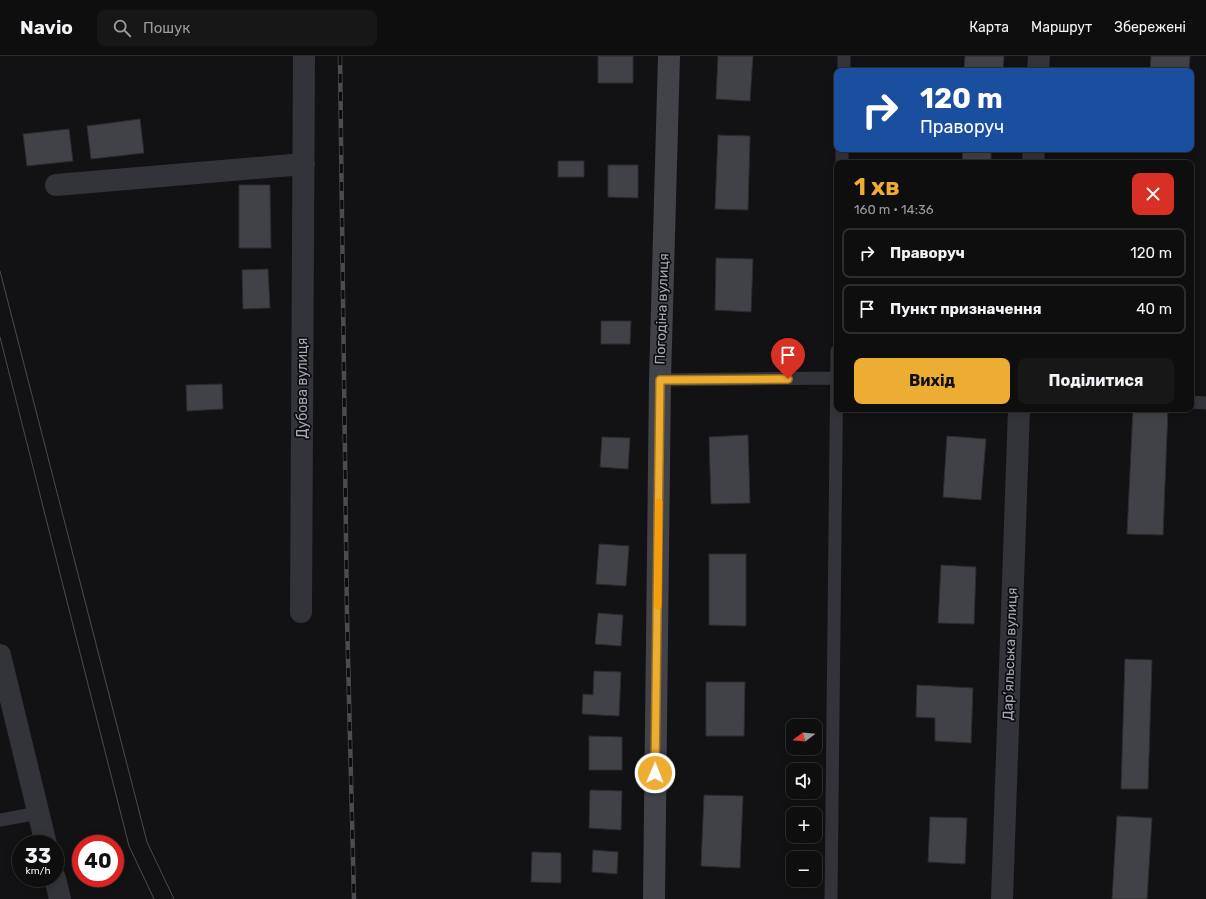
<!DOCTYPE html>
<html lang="uk">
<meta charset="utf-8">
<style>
body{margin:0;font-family:Rubik,sans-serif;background:#171718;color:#f1f3f6;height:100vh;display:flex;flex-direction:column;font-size:15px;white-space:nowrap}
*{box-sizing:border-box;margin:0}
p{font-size:13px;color:#9b9c9e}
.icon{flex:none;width:22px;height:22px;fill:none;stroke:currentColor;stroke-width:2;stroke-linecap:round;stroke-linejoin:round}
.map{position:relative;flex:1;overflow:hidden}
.drawer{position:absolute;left:834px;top:104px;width:360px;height:252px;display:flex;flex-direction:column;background:#0e0e0f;border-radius:8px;box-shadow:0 2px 10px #0003,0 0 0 1px #2e2e2f}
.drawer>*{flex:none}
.hud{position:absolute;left:834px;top:12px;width:360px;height:84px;border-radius:8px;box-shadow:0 2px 10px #0003,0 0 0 1px #2e2e2f;background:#1a4fa0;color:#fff;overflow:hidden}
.needle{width:26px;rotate:254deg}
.controls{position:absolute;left:786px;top:663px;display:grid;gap:8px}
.controls a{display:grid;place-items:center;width:36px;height:36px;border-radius:8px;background:#0e0e0f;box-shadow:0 2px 10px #0003,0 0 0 1px #2e2e2f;font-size:20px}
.speed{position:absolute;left:12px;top:779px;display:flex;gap:8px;font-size:20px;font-weight:700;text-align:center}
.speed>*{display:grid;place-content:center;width:52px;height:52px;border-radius:50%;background:#0e0e0f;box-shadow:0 2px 10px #0003,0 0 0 1px #2e2e2f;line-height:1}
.speed small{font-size:10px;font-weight:400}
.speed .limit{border:6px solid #d22;background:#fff;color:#111}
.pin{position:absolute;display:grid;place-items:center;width:34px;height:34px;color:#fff;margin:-41px -17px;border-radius:50% 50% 50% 0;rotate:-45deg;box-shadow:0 0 4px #0007}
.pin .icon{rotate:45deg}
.me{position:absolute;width:44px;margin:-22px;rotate:1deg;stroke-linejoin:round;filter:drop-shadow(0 0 3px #0008)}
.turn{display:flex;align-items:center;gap:14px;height:84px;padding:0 20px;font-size:18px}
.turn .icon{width:52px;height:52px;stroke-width:2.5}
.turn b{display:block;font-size:28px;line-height:34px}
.round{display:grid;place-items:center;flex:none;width:42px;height:42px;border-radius:8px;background:#171718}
.overview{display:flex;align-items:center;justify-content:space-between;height:68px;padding:0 20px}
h1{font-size:24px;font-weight:700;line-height:30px;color:#edac32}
.cta{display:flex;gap:8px;margin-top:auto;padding:8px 20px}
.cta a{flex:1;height:46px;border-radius:8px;background:#edac32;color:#111;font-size:16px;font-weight:700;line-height:46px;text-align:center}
.cta a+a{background:#171718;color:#f1f3f6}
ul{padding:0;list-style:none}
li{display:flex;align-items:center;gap:12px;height:50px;margin:0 8px 6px;padding:0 12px;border:2px solid #2e2e2f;border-radius:8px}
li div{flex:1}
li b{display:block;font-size:15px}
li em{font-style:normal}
header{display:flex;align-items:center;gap:24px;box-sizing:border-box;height:56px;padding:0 20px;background:#0e0e0f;border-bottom:1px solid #2e2e2f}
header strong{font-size:19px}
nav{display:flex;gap:22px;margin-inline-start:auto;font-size:14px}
.search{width:280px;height:36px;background:#171718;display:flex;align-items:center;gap:10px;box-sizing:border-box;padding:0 14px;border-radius:8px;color:#9b9c9e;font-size:15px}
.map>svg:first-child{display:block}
</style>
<header>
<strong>Navio</strong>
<div class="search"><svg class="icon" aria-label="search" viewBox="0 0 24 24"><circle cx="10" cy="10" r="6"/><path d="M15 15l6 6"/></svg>Пошук</div>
<nav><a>Карта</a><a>Маршрут</a><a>Збережені</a></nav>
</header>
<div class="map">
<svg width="1206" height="843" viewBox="0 0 1206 843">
<rect width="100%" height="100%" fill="#121214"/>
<path fill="#414247" stroke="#2c2c30" d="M598 0H633V27H598Z
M718 0H753L750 45 716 43Z
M965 0H1004L1003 15H964Z
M1151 0H1190L1189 15H1150Z
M140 63 144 97 91 103 87 70Z
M69 73 73 105 27 110 23 78Z
M718 79 750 80 748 154 715 153Z
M963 93H991V107H962Z
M558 105H584V121H558Z
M608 109H638V142L608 141Z
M239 129H270L271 192H239Z
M716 202 753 203 751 256 715 254Z
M268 213 270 252 243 253 242 214Z
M601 265H631L630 288H601Z
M222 328 223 353 187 355 186 329Z
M1133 353H1168L1163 479 1127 478Z
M748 379 750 447 711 448 709 381Z
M947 380 986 383 981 444 943 441Z
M602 381 630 382 628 413 600 411Z
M599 488 629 490 626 530 596 528Z
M709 498H746V570L709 569Z
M941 509 976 511 974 568 938 567Z
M598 557 623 559 621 590 595 588Z
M1125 603 1152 604 1148 733H1121Z
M594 615 621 616 619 660 582 658 583 638 593 639Z
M706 626H745L744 680H706Z
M917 629 973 632 971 687 935 685V662L916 661Z
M589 680 622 681V714H589Z
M590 734 622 735 621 774 589 772Z
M704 739 743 740 740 812 701 810Z
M1117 760 1152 762 1147 843H1112Z
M930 761 967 762 965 808 928 806Z
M593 794 618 796 617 818 592 816Z
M532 796 561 797V827L531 826Z"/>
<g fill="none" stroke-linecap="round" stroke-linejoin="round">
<path stroke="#333439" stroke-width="13" d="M844 15V0
M842 107V93
M660 324 837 322
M1191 346 1206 347
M0 764 38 757
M831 843 837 295"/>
<path stroke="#333439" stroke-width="22" d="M1038 15 1039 0
M1033 107 1034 93
M56 129 304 108
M301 556 304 0
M0 599 46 788
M55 822 60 843
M1002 843 1019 353"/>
<path stroke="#414349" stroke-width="22" d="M654 843 660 324 669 0"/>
<path stroke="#4a4c52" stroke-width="1" d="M0 215 147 786 174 843
M0 281 129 790 154 843"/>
<g stroke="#4a4c52" stroke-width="4.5">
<path id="rail" d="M340 0 347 561 354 843"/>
</g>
<use href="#rail" stroke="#0d0d0f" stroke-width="3" stroke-dasharray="9" stroke-linecap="butt"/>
</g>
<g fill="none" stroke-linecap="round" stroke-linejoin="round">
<g stroke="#9a7020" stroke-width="10">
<path id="route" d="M655 717 660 324 788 323"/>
</g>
<use href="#route" stroke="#edac32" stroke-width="7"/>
<path stroke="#f59e0b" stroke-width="7" d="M658 550 659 446"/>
</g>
<g text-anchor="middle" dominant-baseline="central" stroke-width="3.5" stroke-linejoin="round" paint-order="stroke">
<g font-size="14" fill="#a4a9b4" stroke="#0d0d0f">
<text transform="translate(662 253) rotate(-88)">Погодіна вулиця</text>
<text transform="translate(302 332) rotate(-90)">Дубова вулиця</text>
<text transform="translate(1010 598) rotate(-88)">Дар’яльська вулиця</text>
</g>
</g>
</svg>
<div class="controls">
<a><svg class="needle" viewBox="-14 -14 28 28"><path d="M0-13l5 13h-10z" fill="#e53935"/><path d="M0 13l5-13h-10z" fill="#9b9c9e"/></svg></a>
<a><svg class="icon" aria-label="sound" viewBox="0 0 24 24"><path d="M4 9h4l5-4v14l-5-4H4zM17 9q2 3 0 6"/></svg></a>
<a>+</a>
<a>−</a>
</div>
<div class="speed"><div>33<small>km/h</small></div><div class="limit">40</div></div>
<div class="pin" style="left:788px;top:323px;background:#d93025"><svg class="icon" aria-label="arrive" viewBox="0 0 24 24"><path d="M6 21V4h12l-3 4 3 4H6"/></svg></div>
<svg class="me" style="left:655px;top:717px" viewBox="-20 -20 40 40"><circle r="17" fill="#edac32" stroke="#fff" stroke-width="3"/><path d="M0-11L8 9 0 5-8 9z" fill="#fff"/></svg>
<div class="hud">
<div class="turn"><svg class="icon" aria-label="right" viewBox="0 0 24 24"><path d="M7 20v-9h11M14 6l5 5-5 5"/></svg><div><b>120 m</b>Праворуч</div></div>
</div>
<section class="drawer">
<div class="overview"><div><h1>1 хв</h1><p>160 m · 14:36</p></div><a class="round" style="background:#d93025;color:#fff"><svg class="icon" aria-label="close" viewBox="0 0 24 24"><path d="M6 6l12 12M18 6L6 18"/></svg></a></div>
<ul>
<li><svg class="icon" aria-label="right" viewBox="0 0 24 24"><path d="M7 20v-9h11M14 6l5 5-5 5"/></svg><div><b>Праворуч</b></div><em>120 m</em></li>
<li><svg class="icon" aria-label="arrive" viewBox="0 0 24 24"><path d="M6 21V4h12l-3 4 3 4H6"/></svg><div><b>Пункт призначення</b></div><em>40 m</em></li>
</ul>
<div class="cta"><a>Вихід</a><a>Поділитися</a></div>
</section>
</div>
